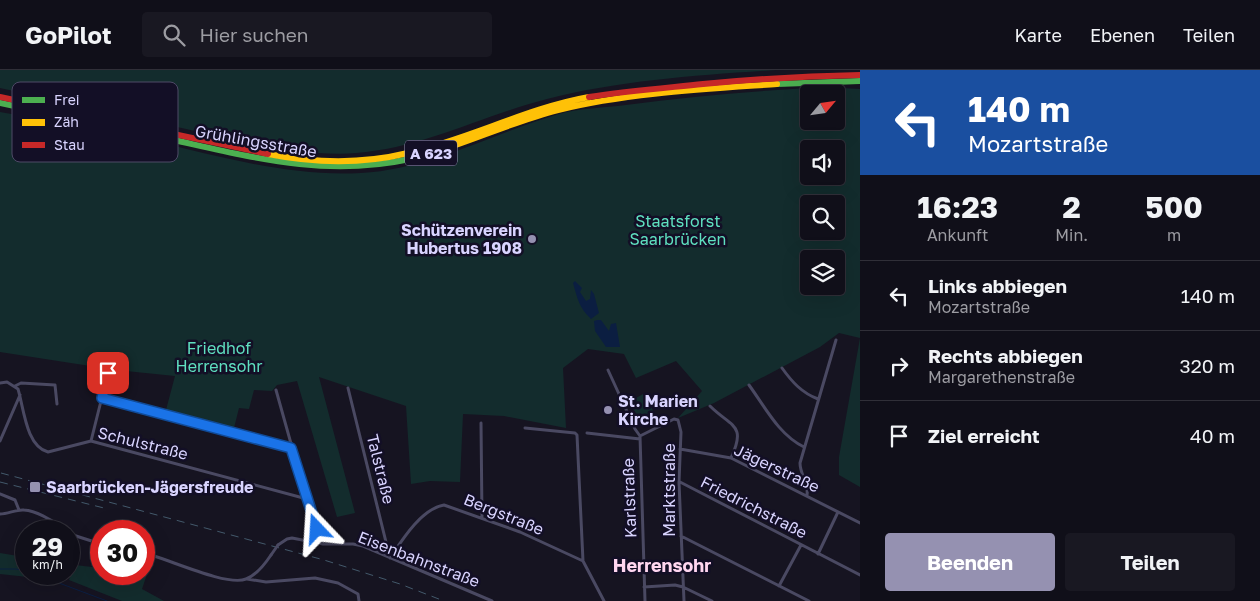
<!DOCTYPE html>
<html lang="de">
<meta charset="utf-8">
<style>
body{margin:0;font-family:"Golos Text",sans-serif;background:#191822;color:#f1f3f6;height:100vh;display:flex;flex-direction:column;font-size:19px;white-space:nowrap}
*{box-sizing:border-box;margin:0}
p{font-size:16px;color:#9c9ca2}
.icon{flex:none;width:28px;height:28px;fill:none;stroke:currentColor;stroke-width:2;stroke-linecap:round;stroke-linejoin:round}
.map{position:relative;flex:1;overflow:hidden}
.drawer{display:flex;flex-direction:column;background:#100f19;width:400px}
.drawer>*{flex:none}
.banner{background:#1a4fa0;color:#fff;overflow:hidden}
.needle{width:32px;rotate:61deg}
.controls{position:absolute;left:800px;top:15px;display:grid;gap:10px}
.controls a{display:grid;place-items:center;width:45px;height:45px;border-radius:5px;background:#100f19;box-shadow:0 5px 20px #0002,0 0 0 1px #302f38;font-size:25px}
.speed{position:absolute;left:15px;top:450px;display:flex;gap:10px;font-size:25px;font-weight:700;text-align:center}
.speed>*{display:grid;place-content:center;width:65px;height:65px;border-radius:50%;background:#100f19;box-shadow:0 5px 20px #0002,0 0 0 1px #302f38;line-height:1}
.speed small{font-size:12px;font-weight:400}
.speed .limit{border:8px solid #d22;background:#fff;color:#111}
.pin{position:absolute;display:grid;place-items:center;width:42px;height:42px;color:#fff;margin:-21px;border-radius:10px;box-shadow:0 2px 8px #0006}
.me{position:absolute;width:55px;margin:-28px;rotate:340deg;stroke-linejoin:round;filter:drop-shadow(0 0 4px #0008)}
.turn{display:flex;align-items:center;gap:18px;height:105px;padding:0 25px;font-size:22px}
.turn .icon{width:65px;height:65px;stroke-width:2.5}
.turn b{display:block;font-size:35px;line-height:42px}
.eta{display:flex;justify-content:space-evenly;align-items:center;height:85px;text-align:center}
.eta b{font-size:30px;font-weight:700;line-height:35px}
.action{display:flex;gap:10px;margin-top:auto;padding:10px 25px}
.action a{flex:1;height:58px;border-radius:5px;background:#9591b1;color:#fff;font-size:20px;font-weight:700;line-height:58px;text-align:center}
.action a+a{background:#191822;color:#f1f3f6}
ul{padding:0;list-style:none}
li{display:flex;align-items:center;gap:15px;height:70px;padding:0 25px;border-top:1px solid #302f38}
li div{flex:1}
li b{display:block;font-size:19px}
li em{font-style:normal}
header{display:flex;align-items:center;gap:30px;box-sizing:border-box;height:70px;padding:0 25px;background:#100f19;border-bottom:1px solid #302f38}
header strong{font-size:24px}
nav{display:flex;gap:28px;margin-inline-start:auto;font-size:18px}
.search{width:350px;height:45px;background:#191822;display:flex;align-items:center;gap:12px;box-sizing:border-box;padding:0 18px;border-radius:5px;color:#9c9ca2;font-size:19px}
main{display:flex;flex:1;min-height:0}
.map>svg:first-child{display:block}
</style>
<header>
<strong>GoPilot</strong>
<div class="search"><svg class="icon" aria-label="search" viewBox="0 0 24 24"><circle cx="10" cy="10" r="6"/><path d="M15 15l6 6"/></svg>Hier suchen</div>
<nav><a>Karte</a><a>Ebenen</a><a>Teilen</a></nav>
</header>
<main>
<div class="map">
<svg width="860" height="531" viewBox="0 0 860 531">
<rect width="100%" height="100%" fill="#161421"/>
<path fill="#132c2d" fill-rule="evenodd" d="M0 0H776C700 5 621 10 547 29 481 46 424 78 356 83 305 87 244 71 195 61 130 46 65 32 0 18Z
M823 17 860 19V417L839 405V387L860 268 839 263 820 277 714 333 678 348 702 321 676 291 636 308 624 284 588 279 563 298 566 358 504 346 463 344 460 412 430 411 411 414 406 336 319 307 355 443 337 447 297 311 277 315 272 321 254 320 249 339 239 338 234 358 166 340 175 306 116 300 0 282V42C51 51 102 60 153 71 221 87 292 107 361 103 431 99 493 63 559 44 580 38 604 38 626 35 691 26 757 21 823 17ZM809 24H836V51H809ZM809 79H836V106H809ZM809 134H836V161H809ZM809 189H836V216H809Z
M643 324 657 347 643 356 629 332Z
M0 483 24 487 26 489V504H38L37 508 0 504Z
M75 495 101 498V504H144V499L148 501 142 519 164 531H122L69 510Z"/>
<path fill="#0b1e41" d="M575 211 582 218 580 222 586 231 590 229 591 220 594 224 599 243 591 249C579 238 577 227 573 213Z
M597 250H601L609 261 611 254 616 253 620 277H606L595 261 594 251Z"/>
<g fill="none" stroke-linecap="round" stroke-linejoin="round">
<path stroke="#0b1e41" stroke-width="1" d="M0 499H16L26 501
M35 504 107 531"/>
<path stroke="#4a4962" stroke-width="3" d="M782 298C792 312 802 323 818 329
M608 300 635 359 640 366
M0 313 7 312 18 319C24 339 26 376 48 382L91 371 307 429
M749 315C765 337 779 365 804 377
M15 316 21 313 55 315 57 334
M348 318 386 472 385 485
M276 320 311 445 323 473
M102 328 291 378
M710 336C731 357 747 354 731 388
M481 353 482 447
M525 358 575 363 577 365 583 491
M587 363 640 369
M640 366 674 349 678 350 681 362 679 412 684 531
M640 366 645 531
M0 371 20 325
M91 371 108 303
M680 379 731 388 860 453
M680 412 860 505
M0 424 15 430 19 440
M807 425C809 413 800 405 800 393L836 270
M0 444C8 444 17 439 24 440 39 441 55 453 68 461
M69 462 76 466 101 474
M681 466 809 531
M278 475 287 469 292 468 323 474H353L363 476 492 531
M144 483C166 488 227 517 246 509 257 505 265 494 271 485
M818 484 838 442
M390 488C402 470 421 439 444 435L520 462 583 491 604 531
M247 509 266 512 315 508 338 513 358 524 359 531
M779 516 801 475
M644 517 675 515 683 517 712 531"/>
<path stroke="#4caf50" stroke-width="6" d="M777 14 860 11
M0 33C58 45 116 58 174 70 255 88 326 107 410 89"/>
<path stroke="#ffc107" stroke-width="6" d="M268 84C314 93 363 94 408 83 470 69 527 38 589 27
M410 89C460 77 507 53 558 40 626 23 706 19 777 14"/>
<path stroke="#c62828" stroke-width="6" d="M0 27 268 84
M589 27C627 21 665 18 703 14 756 9 808 6 860 5"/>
<path stroke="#43596b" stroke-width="1" stroke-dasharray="8 6" stroke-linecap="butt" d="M1 403 324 490 400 514 444 531
M0 412 104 438"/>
<path stroke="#4a4962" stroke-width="3" d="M271 485 278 475"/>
</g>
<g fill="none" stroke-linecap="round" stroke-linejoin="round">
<g stroke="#114b97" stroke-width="12">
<path id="route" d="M108 303 102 328 291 378 317 459"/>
</g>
<use href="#route" stroke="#1a73e8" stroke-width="9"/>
</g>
<g fill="#9591b1" stroke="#130f26" stroke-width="2">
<circle cx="532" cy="169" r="5"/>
<circle cx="608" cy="340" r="5"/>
<rect x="29" y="411" width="12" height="12" rx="2.5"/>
</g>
<g text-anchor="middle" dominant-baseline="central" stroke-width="5" stroke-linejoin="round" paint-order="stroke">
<rect fill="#130f26" stroke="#9e99be" stroke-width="1" x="405" y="70.5" width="52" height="25" rx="4"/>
<g font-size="15" font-weight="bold" fill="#d9d4ff">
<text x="431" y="83">A 623</text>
</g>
<g font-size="16" fill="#d9d4ff" stroke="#130f26">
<text transform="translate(256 71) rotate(10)">Grühlingsstraße</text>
<text transform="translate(143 373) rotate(14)">Schulstraße</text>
<text transform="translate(777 398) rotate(25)">Jägerstraße</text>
<text transform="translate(381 399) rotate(76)">Talstraße</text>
<text transform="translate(669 420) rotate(-90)">Marktstraße</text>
<text transform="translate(629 428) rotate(-92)">Karlstraße</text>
<text transform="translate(754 437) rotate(27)">Friedrichstraße</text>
<text transform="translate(504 444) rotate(22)">Bergstraße</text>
<text transform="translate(419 489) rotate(21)">Eisenbahnstraße</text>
</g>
<g font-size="16" fill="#5fe0c0" stroke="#130f26">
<text x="678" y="151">Staatsforst<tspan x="678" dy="18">Saarbrücken</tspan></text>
<text x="219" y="278">Friedhof<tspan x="219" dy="18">Herrensohr</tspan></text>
</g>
<g font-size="16" font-weight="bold" fill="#d9d4ff" stroke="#130f26" text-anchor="start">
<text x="522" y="160" text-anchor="end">Schützenverein<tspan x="522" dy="18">Hubertus 1908</tspan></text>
<text x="618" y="331">St. Marien<tspan x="618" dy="18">Kirche</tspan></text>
<text x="46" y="417">Saarbrücken-Jägersfreude</text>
</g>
<g font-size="18" font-weight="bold" fill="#ffd6f0" stroke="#130f26">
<text x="662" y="495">Herrensohr</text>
</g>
</g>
<rect x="12" y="12" width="166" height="80" rx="8" fill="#130f26" stroke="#4e4a67" stroke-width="1"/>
<rect x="22" y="27" width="23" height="6" fill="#4caf50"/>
<rect x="22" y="49" width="23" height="7" fill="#ffc107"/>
<rect x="22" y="72" width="23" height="6" fill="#c62828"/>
<g font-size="14" fill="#d9d4ff">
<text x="54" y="35">Frei</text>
<text x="54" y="57">Zäh</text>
<text x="54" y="80">Stau</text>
</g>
</svg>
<div class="controls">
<a><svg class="needle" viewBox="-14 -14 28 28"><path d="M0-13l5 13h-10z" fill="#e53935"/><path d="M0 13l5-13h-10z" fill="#9c9ca2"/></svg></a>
<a><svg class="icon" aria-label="sound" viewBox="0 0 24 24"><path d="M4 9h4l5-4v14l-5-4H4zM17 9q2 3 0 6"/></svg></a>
<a><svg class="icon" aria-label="search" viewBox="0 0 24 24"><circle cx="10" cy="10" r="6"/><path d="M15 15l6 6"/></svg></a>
<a><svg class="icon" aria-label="layers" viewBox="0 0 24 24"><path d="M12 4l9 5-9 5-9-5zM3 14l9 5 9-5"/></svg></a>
</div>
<div class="speed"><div>29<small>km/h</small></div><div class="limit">30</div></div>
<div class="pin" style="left:108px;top:303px;background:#d93025"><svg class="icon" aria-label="arrive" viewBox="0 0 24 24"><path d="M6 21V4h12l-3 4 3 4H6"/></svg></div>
<svg class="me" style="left:317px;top:459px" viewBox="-20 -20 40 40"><path d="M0-17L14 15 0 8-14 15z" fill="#1a73e8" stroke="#fff" stroke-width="4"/></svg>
</div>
<section class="drawer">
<div class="banner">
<div class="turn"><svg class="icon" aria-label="left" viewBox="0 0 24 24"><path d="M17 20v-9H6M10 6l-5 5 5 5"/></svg><div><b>140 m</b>Mozartstraße</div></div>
</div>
<div class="eta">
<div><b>16:23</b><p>Ankunft</p></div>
<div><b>2</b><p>Min.</p></div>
<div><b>500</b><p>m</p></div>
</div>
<ul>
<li><svg class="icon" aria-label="left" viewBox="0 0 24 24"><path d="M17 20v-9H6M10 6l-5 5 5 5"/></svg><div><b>Links abbiegen</b><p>Mozartstraße</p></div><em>140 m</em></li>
<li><svg class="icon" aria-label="right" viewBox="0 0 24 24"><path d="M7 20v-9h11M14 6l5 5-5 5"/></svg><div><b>Rechts abbiegen</b><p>Margarethenstraße</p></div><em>320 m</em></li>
<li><svg class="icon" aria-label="arrive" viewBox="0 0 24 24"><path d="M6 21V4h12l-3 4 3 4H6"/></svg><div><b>Ziel erreicht</b></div><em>40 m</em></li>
</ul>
<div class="action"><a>Beenden</a><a>Teilen</a></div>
</section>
</main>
